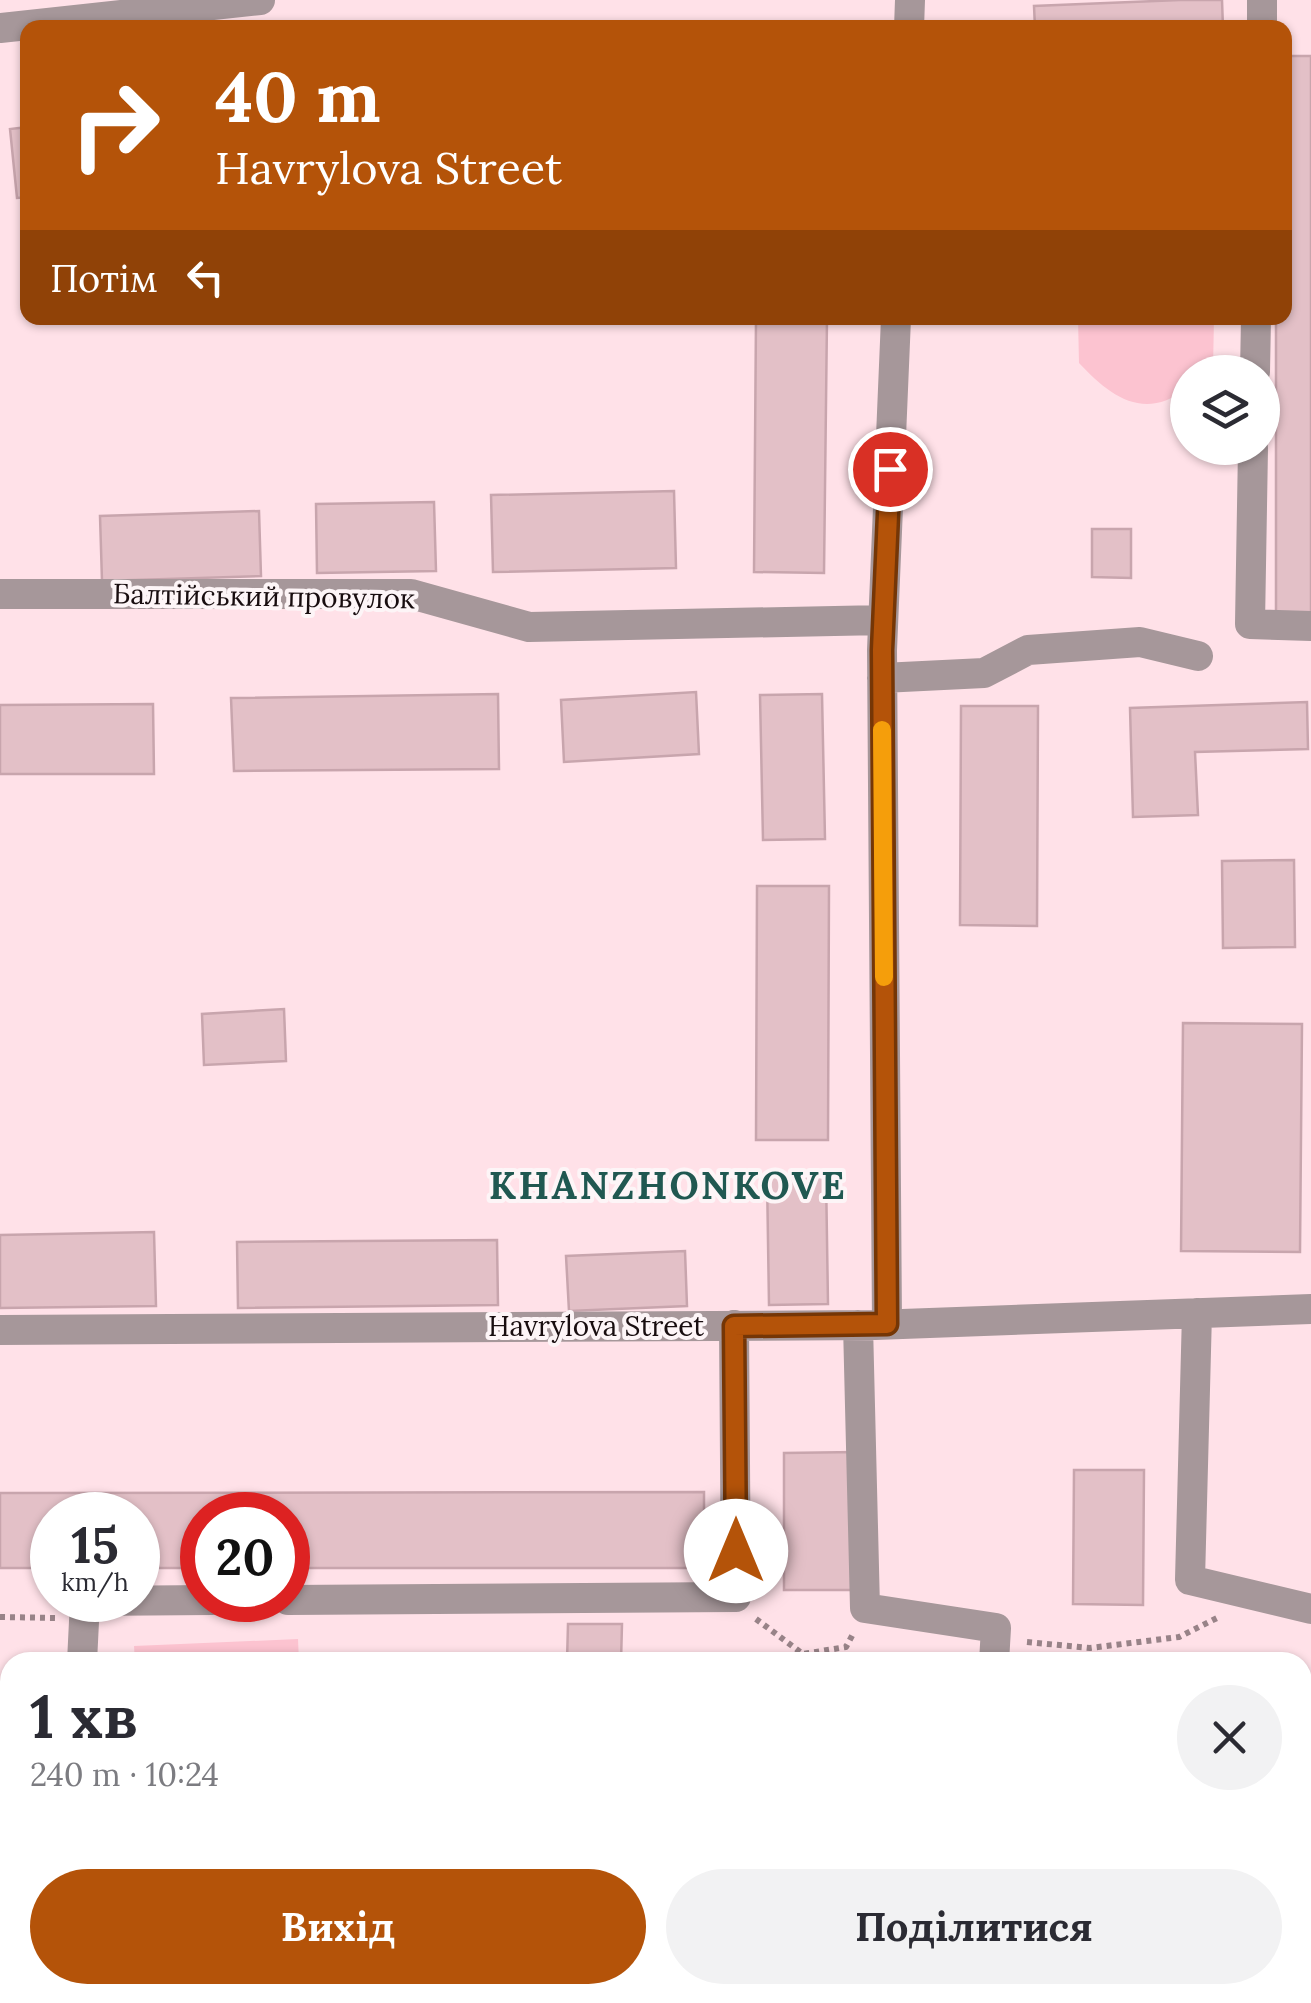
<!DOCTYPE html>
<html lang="uk">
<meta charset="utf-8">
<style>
body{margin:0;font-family:Lora,serif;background:#f2f2f3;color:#2b2b33;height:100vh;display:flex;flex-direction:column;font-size:38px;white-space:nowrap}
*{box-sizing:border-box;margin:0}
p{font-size:32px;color:#7c7c81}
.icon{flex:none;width:55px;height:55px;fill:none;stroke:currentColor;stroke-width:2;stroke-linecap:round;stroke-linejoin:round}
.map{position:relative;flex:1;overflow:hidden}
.sheet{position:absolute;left:0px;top:1652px;width:1312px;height:352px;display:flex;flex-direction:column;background:#fff;border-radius:30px 30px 0 0;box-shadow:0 2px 8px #0004}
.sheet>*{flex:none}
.banner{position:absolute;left:20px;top:20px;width:1272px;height:305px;border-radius:20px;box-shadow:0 2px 8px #0004;background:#b45309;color:#fff;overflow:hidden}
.fabs{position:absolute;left:1170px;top:355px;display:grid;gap:20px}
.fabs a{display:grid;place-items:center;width:110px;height:110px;border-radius:50%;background:#fff;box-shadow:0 2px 8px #0004;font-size:50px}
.speed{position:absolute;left:30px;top:1492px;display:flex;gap:20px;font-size:50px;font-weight:700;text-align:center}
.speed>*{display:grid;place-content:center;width:130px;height:130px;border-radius:50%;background:#fff;box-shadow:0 2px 8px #0004;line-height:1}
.speed small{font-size:25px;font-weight:400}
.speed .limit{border:15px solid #d22;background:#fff;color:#111}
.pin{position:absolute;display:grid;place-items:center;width:85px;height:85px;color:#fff;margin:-42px;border:5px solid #fff;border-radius:50%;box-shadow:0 2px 10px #0007}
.me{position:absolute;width:110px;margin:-55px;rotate:0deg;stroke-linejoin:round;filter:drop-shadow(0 0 8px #0008)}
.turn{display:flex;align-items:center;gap:35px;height:210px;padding:0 30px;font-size:45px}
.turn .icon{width:130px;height:130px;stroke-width:2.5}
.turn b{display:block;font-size:70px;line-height:85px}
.then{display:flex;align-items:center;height:95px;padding:0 30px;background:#0003;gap:20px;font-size:38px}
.round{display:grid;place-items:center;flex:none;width:105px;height:105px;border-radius:52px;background:#f2f2f3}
.summary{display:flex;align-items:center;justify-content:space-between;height:170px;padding:0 30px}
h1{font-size:60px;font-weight:700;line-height:75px}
.primary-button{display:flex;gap:20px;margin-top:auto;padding:20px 30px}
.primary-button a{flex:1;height:115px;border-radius:60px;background:#b45309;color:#fff;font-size:40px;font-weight:700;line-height:115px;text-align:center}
.primary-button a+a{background:#f2f2f3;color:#2b2b33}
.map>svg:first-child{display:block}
</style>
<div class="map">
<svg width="1311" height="2003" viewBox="0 0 1311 2003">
<rect width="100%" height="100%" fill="#ffe1e8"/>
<path fill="#fcc3d0" d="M1078 318H1214L1213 368 1207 372H1188L1187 388C1144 422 1110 396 1079 363Z
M298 1639 299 1662H135L134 1646Z
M213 1995H463L466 2003H210Z
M1088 1995H1170V2003H1088Z"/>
<path fill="#e3c0c7" stroke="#c8a5ad" stroke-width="2.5" d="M1180 0H1222L1223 28H1035L1034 6Z
M1285 56H1311V615H1276V318H1285Z
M28 127V197L17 198 10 129Z
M756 318H827L824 573 754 572Z
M674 491 676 568 493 572 491 495Z
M434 502 436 571 317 573 316 504Z
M259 511 261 576 102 581 100 516Z
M1092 529H1131V578L1092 577Z
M696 692 699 754 564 762 561 700Z
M498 694 499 769 234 771 231 698Z
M822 694 825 839 763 840 760 695Z
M1307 702 1308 749 1195 752 1198 815 1133 817 1130 708Z
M153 704 154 774H0V705Z
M961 706H1038L1037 926 960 925Z
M1294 860 1295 947 1223 948 1222 861Z
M757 886H829L828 1140H756Z
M284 1009 286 1061 204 1065 202 1014Z
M1183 1023 1302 1024 1300 1252 1181 1251Z
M826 1175 828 1304 769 1305 767 1176Z
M154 1232 156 1306 0 1308V1235Z
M497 1240 498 1305 238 1308 237 1242Z
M685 1251 687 1306 569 1311 566 1256Z
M856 1452V1590H784V1453Z
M1074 1470H1144L1143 1605 1073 1604Z
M704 1492V1568H288V1515H202V1568H138V1515H52V1568H0V1493Z
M568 1624H622L621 1662H567Z
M1043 1656 1289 1661 1043 1662Z
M10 1700V1995H24V2003H0V1701Z
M930 1995H999L998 2003H930Z
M1222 1995H1290V2003H1222Z"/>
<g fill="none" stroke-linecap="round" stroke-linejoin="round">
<path stroke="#988388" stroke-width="6" stroke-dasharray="5 5" stroke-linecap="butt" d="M0 1617 57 1618
M756 1619 803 1654 846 1647 853 1634
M1027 1642 1090 1648 1179 1637 1219 1617
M1302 1729 1311 1700
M213 1995 229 2003"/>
<path stroke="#a6979a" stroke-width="30" d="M0 28 260 0
M909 28 910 0
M1262 28V0
M1255 372 1256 318
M1253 448 1250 624 1311 626
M0 594H411L529 627 883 620
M882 678 984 673 1028 650 1140 642 1198 656
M1197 1313 1190 1580 1311 1609
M887 1324 882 650 896 318
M858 1325 865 1608 996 1628 994 1662
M0 1330 875 1325 1311 1309
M288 1600 736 1597 734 1325
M82 1662 85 1601 212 1600
M849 1995V2003
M1195 1995V2003
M75 2003V1995"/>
</g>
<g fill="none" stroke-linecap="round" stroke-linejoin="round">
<g stroke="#753606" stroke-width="25">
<path id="route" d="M736 1551 734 1326 887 1324 882 650 890 469"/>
</g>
<use href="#route" stroke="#b45309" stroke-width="18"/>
<path stroke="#f59e0b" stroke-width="18" d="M882 730 884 977"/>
</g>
<g text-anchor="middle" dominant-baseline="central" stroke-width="8" stroke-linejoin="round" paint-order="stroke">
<g font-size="28" fill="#180d0f" stroke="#fdf5f7">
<text transform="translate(264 596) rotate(1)">Балтійський провулок</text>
<text x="596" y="1326">Havrylova Street</text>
</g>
<g font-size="38" font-weight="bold" letter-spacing="2.5" fill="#205851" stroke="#fdf5f7">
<text x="668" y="1185">KHANZHONKOVE</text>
</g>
</g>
</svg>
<div class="fabs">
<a><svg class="icon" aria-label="layers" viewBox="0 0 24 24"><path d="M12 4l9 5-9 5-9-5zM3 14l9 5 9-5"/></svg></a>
</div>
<div class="speed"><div>15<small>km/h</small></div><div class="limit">20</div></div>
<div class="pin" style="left:890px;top:469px;background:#d93025"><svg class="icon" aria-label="arrive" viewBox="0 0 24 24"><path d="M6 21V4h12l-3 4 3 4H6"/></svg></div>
<svg class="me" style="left:736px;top:1551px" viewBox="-20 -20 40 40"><circle r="19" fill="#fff"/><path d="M0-13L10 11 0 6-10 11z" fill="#b45309"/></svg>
<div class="banner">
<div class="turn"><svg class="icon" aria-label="right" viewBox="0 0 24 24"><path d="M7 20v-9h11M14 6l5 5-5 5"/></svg><div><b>40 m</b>Havrylova Street</div></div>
<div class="then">Потім<svg class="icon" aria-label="left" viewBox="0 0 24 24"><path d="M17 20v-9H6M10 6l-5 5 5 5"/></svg></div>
</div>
<section class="sheet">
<div class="summary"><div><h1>1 хв</h1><p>240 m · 10:24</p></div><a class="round"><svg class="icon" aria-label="close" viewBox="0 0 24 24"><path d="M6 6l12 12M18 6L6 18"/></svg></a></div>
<div class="primary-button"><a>Вихід</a><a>Поділитися</a></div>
</section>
</div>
